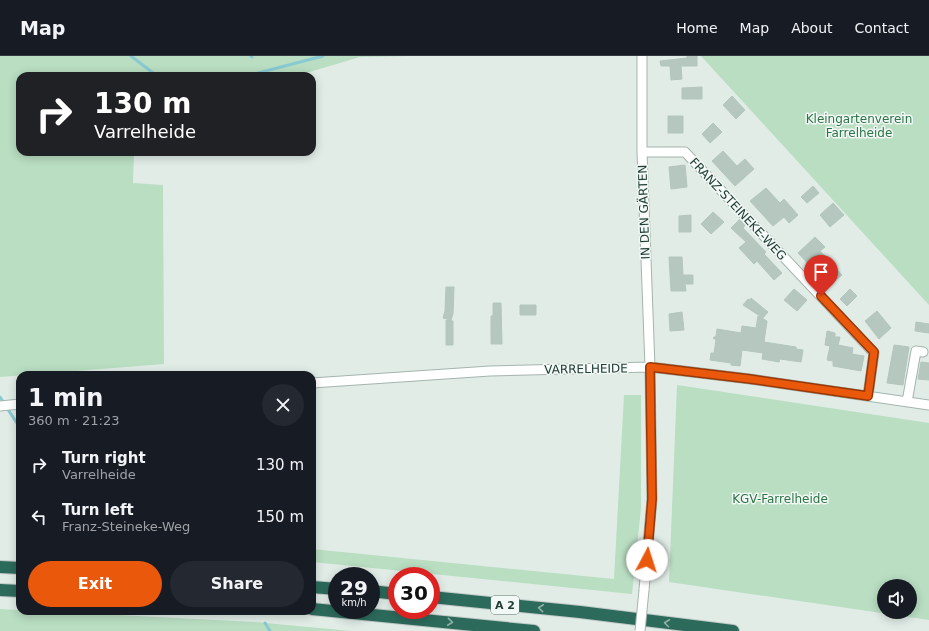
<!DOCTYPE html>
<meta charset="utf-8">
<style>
body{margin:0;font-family:"DejaVu Sans",sans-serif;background:#242831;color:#f1f3f6;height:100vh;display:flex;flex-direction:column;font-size:15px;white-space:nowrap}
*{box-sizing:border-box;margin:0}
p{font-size:13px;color:#9ea1a6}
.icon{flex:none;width:22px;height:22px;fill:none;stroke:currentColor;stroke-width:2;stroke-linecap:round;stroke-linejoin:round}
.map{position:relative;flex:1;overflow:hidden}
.side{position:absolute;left:16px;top:315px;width:300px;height:244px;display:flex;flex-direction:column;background:#171b24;border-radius:12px;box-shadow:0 2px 10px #0003}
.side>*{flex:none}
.banner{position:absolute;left:16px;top:16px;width:300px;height:84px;border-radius:12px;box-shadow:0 2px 10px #0003;background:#202124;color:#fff;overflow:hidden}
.controls{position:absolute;left:877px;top:523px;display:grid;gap:8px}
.controls a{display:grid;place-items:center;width:40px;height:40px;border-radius:50%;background:#171b24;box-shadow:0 2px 10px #0003;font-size:20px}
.speed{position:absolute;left:328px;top:511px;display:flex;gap:8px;font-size:20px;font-weight:700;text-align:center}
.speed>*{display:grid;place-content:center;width:52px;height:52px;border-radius:50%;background:#171b24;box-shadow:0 2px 10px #0003;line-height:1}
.speed small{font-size:10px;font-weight:400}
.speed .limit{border:6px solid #d22;background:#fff;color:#111}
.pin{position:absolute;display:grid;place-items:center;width:34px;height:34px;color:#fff;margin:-41px -17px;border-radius:50% 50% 50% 0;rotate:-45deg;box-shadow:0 0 4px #0007}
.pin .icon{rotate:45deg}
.me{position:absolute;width:44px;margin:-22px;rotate:5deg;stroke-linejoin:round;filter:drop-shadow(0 0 3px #0008)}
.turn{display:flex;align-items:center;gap:14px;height:84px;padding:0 12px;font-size:18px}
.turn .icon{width:52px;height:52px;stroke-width:2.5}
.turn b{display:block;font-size:28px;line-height:34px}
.round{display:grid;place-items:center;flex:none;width:42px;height:42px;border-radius:21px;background:#242831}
.overview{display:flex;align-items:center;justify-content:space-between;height:68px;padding:0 12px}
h1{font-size:24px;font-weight:600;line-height:30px}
.button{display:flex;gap:8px;margin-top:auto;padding:8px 12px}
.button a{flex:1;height:46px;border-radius:24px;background:#ea580c;color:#fff;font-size:16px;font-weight:600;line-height:46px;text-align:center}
.button a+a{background:#242831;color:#f1f3f6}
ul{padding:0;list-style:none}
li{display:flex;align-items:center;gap:12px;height:52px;padding:0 12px}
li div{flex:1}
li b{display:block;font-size:15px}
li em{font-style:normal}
header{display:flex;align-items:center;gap:24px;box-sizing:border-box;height:56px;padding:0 20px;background:#171b24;border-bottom:1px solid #363941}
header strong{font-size:19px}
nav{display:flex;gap:22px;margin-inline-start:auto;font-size:14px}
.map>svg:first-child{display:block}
</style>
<header>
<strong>Map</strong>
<nav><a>Home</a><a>Map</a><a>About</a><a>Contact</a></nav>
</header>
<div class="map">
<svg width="929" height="575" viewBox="0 0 929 575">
<rect width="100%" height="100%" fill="#e1ece7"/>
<path fill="#b9dec2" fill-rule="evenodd" d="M0 0H413L360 1 296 20H20V96H134L133 127 163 129 164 308 0 321Z
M701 0H929V249Z
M677 329 929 367V564L669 526ZM884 530H910V556H884Z
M624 339H641V452L632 538 312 506V493L614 523Z
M0 553 255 566 351 575H0Z"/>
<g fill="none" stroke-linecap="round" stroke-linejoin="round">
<path stroke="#88c9d2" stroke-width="3" d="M131 0 157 20
M251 0 252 1
M228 20 254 18 323 0
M0 341 20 372
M265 567 270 575"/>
</g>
<path fill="#b6c7c0" stroke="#b3c6be" d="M687 0H697V10H681L682 23 671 24 670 10H661L660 5 687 2Z
M702 31V43H682V32Z
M732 40 745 54 736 63 723 49Z
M668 60H683V77H668Z
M713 67 722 76 710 87 702 78Z
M723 95 737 110 745 103 754 113 735 130 712 105Z
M685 109 687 131 671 133 669 111Z
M813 130 819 137 807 147 801 141Z
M766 132 780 147 784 143 798 159 789 167 784 161 773 170 750 145Z
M833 147 844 159 830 171 820 159Z
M713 156 724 166 711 178 701 168Z
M691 159V176H679V160Z
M740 163 745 169 743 172 766 196 764 198 782 217 774 224 757 205 754 208 739 192 746 186 731 172Z
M815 181 825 191 820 195 842 219 829 230 798 197Z
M669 201H682L683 219H693V228H685L686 235H671Z
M446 231H454L453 258 451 264 443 262 445 255Z
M794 233 807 244 797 255 784 244Z
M850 233 857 240 847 250 840 243Z
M751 242 768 256 763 262 743 249 748 243 750 244Z
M493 247H501L502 288H491V260H493Z
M520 249H536V259H520Z
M877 255 891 272 879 283 865 265Z
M682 256 684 274 670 275 669 258Z
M758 260 767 265 764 286 796 291V293L803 294 801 306 780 303 779 306 762 303 763 297 742 294 740 310 731 309V307L710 304 711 297H714L716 284 713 282 716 280 717 273 741 277 742 270 756 272Z
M446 264 453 265V289H446Z
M916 266 929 268V277L915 275Z
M827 275 835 277V281H840L838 289 853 292 852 298 864 300 861 315 833 310V305L827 304 830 290 825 289Z
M894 289 909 291 903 329 887 327Z
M921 306 929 307V324L918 323Z"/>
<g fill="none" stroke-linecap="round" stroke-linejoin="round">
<g stroke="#a4b4ae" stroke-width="11">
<path id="minor" d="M642 0V96L650 311 652 443 644 534
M642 96H685L874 297 868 339
M312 327 490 315 650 311 750 323 929 349
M907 346 916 295 923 296
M0 350 20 348"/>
</g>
<g stroke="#c1c9c6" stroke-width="14">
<path id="motorway" d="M0 511 20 512
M312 531 337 533
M0 534 20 535
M371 535 397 538
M431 541 580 556 733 575
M312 553 534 575"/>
</g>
<use href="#minor" stroke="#fff" stroke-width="9"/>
<use href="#motorway" stroke="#2c6a5b" stroke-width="12"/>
<g stroke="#a4b4ae" stroke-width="11" stroke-linecap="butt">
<path id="minor-bridge" d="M640 575 644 534"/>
</g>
<use href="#minor-bridge" stroke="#fff" stroke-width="9"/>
</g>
<defs><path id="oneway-chevron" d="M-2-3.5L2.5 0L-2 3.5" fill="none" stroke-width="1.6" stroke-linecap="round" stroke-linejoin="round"/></defs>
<g stroke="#8fb1a8">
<use href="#oneway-chevron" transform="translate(541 552) rotate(-174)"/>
<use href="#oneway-chevron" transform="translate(450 566) rotate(6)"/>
<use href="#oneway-chevron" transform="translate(667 567) rotate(-173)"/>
</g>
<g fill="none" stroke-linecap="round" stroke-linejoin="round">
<g stroke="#983908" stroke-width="10">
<path id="route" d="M647 504 652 443 650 311 750 323 868 340 874 296 821 240"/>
</g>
<use href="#route" stroke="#ea580c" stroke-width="7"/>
</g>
<g text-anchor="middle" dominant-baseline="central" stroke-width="3" stroke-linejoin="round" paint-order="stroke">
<rect fill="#f2f8f5" stroke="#60756f" stroke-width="1" x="491" y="540" width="28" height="18" rx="3"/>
<g font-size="11" font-weight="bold" fill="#213d35">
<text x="505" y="549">A 2</text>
</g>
<g font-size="12" fill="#2b7445" stroke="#f2f8f5">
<text x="859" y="63">Kleingartenverein<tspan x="859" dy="14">Farrelheide</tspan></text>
<text x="780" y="443">KGV-Farrelheide</text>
</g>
<g font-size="12" fill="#213d35" stroke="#f2f8f5">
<text transform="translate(738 153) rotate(47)">FRANZ-STEINEKE-WEG</text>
<text transform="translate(644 156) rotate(-92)">IN DEN GÄRTEN</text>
<text transform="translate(586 313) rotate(-1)">VARRELHEIDE</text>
</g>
</g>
</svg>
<div class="controls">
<a><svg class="icon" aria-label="sound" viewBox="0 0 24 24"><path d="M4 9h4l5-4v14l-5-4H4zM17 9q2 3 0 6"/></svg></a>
</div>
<div class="speed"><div>29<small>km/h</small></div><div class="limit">30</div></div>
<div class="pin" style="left:821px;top:240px;background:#d93025"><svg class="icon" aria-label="arrive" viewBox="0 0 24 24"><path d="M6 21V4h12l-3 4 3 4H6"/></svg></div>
<svg class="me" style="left:647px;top:504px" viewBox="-20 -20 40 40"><circle r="19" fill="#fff"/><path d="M0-13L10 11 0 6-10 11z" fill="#ea580c"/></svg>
<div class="banner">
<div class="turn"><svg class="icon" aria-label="right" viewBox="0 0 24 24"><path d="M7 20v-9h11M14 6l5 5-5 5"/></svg><div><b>130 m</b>Varrelheide</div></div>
</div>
<section class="side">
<div class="overview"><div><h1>1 min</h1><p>360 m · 21:23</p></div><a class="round"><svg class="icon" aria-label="close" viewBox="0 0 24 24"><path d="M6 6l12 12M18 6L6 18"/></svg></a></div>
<ul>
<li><svg class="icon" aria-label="right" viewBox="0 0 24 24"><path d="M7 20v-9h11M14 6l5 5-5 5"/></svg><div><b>Turn right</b><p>Varrelheide</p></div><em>130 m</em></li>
<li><svg class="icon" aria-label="left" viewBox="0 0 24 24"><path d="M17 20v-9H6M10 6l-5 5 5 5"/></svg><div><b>Turn left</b><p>Franz-Steineke-Weg</p></div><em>150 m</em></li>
</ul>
<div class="button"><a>Exit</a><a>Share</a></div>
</section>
</div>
